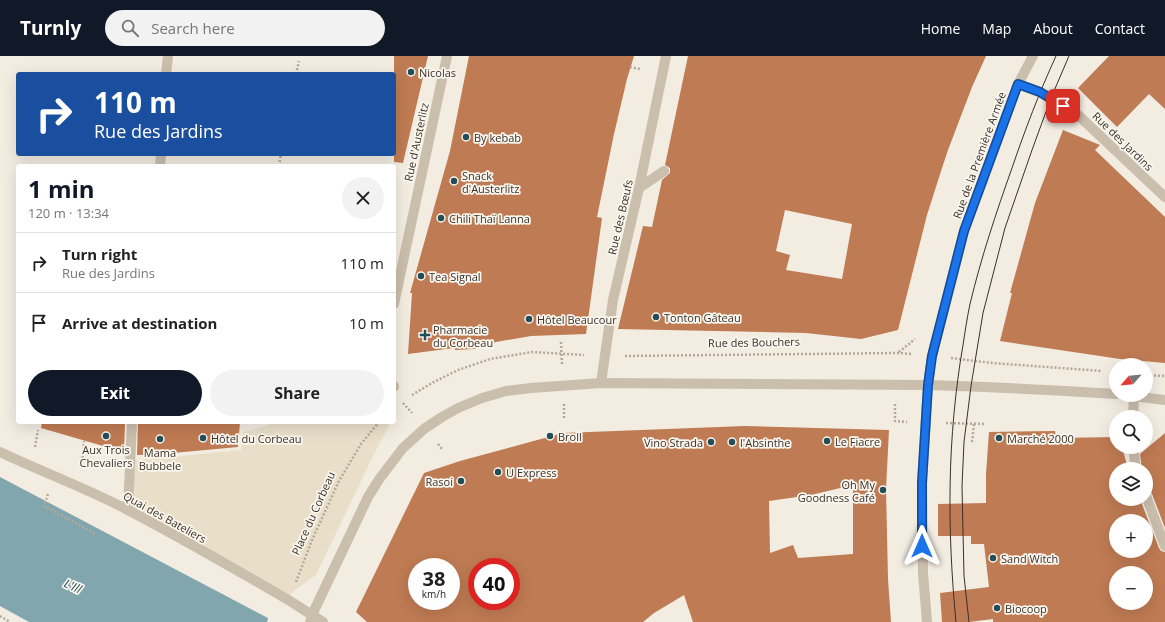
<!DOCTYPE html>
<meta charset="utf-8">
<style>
body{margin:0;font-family:"Open Sans",sans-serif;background:#f2f2f2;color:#222;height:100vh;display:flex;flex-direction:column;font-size:15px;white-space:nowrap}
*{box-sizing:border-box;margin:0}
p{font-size:13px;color:#767676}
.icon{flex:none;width:22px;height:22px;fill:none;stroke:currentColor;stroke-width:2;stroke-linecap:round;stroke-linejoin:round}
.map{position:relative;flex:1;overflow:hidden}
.details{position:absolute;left:16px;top:108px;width:380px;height:260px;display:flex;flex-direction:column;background:#fff;border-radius:4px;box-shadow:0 4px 16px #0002}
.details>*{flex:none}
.hud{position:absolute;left:16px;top:16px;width:380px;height:84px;border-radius:4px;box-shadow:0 4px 16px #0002;background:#1a4fa0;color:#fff;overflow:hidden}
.needle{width:26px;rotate:243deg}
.fabs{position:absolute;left:1109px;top:302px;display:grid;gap:8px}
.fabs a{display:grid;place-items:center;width:44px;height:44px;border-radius:50%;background:#fff;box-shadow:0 4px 16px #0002;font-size:20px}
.speed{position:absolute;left:408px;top:502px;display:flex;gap:8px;font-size:20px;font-weight:700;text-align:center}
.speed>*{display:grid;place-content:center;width:52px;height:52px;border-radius:50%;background:#fff;box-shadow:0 4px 16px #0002;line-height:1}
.speed small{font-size:10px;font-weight:400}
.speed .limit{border:6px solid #d22;background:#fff;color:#111}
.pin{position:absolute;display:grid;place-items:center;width:34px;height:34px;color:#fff;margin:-17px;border-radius:8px;box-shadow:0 2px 6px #0006}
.me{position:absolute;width:44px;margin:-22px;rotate:0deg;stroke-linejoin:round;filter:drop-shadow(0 0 3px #0008)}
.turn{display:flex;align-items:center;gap:14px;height:84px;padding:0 12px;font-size:18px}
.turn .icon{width:52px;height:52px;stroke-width:2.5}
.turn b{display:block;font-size:28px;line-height:34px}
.round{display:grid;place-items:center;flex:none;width:42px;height:42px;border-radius:21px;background:#f2f2f2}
.headline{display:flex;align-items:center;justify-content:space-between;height:68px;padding:0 12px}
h1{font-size:24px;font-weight:700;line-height:30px;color:#111827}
.primary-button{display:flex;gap:8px;margin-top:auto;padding:8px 12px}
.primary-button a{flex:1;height:46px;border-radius:24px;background:#111827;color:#fff;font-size:16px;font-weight:700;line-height:46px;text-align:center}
.primary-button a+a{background:#f2f2f2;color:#222}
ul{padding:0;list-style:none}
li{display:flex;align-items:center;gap:12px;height:60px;padding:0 12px;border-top:1px solid #e0e0e0}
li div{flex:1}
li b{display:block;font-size:15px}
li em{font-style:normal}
header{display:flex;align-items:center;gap:24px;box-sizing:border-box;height:56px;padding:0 20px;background:#111827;color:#fff}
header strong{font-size:19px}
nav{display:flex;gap:22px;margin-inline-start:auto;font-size:14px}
.search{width:280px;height:36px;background:#f2f2f2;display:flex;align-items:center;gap:10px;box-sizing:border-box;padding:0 14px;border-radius:22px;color:#767676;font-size:15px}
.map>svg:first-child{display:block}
</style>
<header>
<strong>Turnly</strong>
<div class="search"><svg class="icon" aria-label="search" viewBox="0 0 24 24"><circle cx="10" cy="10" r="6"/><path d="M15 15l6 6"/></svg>Search here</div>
<nav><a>Home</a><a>Map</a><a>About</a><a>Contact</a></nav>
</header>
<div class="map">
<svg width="1165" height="566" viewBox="0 0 1165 566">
<rect width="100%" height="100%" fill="#f2ece1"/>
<path fill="#e9dfc9" d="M270 366H391L373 400 316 519 291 537 290 545 128 454 130 405 241 394 243 376 269 369Z"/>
<path fill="#82a6ae" d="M0 421 268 562 267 566H29L0 550Z"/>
<path fill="#bf7b53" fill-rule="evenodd" d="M394 0H428L403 107 394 106Z
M469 0H634L627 23 614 78 597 161 602 162 586 278 531 280 496 286 474 293 455 294 454 292 408 298 412 237H410L450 95Z
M688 0H986L972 31 948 94 942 112 927 159 898 274 861 283 806 277 618 273 643 170 652 171 662 124 670 117V112L665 109ZM785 154 852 168 842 223 786 214 790 199 776 195Z
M1109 0H1165V53L1149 38 1117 71 1078 32Z
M1063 74 1100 89 1095 94 1165 161V307L1120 303 1000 285 1012 237H1010L1035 147Z
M42 366H125L124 396 41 372Z
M138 366H240L238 391 162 398 137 399Z
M745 370 889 374 886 433 888 523 891 566H693L684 539 654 557 643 566H367L356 556 424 417 460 405 563 377ZM853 429V498L798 502 793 489 770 497 769 445 811 439ZM417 511H451V545H417ZM477 511H511V545H477Z
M1055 375 1056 382 1116 381V391H1122L1127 409 1129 408V413H1116V443H1140L1159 492 1161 495 1165 496V566H993V563L969 566H942L940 537 989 531 984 488H971V480H938V448L986 447V418L989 376ZM1116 465H1146V495H1116ZM1116 517H1146V547H1116Z
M1165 377V472L1152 438 1150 435 1146 434V413H1142L1140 398Z"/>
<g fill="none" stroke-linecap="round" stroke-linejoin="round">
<path stroke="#b6a898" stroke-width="2.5" stroke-dasharray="2 2" stroke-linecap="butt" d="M630 11 640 13
M296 18 299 5
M279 110 281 98
M561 286 562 309
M899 296 915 283
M625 300 898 297 912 298
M951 302 992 307 1102 315
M1146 319 1165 320
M412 339 432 327 458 314 490 303 532 296 584 299
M403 347 412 357
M564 348V362
M895 348V365L907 366
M946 367 986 368
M972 386 974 368
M438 388 442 393
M35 391 38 374
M82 410 84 385
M48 438 44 450 94 477 93 480
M296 526 312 484 339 425 361 388 379 366
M0 560 10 566"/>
<path stroke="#cabead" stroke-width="10" d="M1018 28 1039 36 1078 59 1165 141
M639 132 664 115
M1133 361 1134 340
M1133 391 1136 413
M1146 440 1165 490"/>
<path stroke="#cabead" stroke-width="10" d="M166 18 168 0
M160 110 161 98
M394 248 447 0
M394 330V331
M128 454 132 366"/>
<path stroke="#cabead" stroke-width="10" d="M601 327 613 244 639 132 666 0
M928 329C991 331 1053 334 1116 338
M1125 339 1165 344
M0 396C42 416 86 432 128 454 183 483 237 514 290 545L312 559 310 566"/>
<path stroke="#cabead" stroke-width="10" d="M323 566 312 559 368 441 380 422 393 405 403 392 424 373 442 361 458 352 482 342 506 335 531 332 601 327 928 329
M927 566 923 517 922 427 928 329 932 300 964 175 1018 28 1033 0"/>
<path stroke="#39312b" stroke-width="1" d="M956 566C947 473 947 382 963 289 965 276 967 262 970 248 981 202 996 157 1012 112 1025 74 1039 37 1056 0
M969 566 964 520 962 430 964 386 971 330 983 257 1005 172 1032 94 1051 42 1069 0"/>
</g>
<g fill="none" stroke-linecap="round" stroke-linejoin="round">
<g stroke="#114b97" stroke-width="10">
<path id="route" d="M922 490V427L928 329 932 300 964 175 1018 28 1040 36 1063 50"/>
</g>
<use href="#route" stroke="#1a73e8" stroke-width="7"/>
</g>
<g fill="#234e58" stroke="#faf6ee" stroke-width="1.5">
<circle cx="411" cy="16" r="4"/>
<circle cx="466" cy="81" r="4"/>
<circle cx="454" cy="125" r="4"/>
<circle cx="441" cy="162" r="4"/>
<circle cx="421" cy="220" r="4"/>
<circle cx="656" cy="261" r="4"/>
<circle cx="529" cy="263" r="4"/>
<path d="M423 273h4v4h4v4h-4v4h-4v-4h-4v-4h4z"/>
<circle cx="106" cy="380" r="4"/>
<circle cx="550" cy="380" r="4"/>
<circle cx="203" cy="382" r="4"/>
<circle cx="999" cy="382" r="4"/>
<circle cx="160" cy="383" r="4"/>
<circle cx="827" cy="385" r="4"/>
<circle cx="711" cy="386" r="4"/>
<circle cx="732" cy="386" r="4"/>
<circle cx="498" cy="416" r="4"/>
<circle cx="461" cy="425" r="4"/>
<circle cx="883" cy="434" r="4"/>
<circle cx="993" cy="502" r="4"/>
<circle cx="997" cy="552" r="4"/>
</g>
<g text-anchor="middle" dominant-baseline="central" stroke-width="3.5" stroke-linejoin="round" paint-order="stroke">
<g font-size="11" fill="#39312b" stroke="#faf6ee" text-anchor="start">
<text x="419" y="16">Nicolas</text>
<text x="474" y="81">By kebab</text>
<text x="462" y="119">Snack<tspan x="462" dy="13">d'Austerlitz</tspan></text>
<text x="449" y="162">Chili Thaï Lanna</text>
<text x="429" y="220">Tea Signal</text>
<text x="664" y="261">Tonton Gâteau</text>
<text x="537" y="263">Hôtel Beaucour</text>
<text x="433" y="273">Pharmacie<tspan x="433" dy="13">du Corbeau</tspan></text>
<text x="558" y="380">Broll</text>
<text x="211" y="382">Hôtel du Corbeau</text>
<text x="1007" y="382">Marché 2000</text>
<text x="835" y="385">Le Fiacre</text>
<text x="703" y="386" text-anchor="end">Vino Strada</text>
<text x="740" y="386">l'Absinthe</text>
<text x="106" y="393" text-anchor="middle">Aux Trois<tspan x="106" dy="13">Chevaliers</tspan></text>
<text x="160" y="396" text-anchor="middle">Mama<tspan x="160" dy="13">Bubbele</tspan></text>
<text x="506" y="416">U Express</text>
<text x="453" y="425" text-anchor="end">Rasoi</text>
<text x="875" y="428" text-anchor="end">Oh My<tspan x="875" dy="13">Goodness Café</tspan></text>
<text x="1001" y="502">Sand Witch</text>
<text x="1005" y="552">Biocoop</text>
</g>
<g font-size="11" fill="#39312b" stroke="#faf6ee">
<text transform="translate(1123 85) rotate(44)">Rue des Jardins</text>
<text transform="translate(416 86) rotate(-78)">Rue d'Austerlitz</text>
<text transform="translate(979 99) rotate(-70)">Rue de la Première Armée</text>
<text transform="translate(620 161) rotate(-77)">Rue des Bœufs</text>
<text transform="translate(754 286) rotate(-1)">Rue des Bouchers</text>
<text transform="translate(313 457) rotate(-66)">Place du Corbeau</text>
<text transform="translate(165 461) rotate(29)">Quai des Bateliers</text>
</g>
<g font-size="12" font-style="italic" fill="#234e58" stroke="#faf6ee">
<text transform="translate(73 530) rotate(26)">L'Ill</text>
</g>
</g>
</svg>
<div class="fabs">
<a><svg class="needle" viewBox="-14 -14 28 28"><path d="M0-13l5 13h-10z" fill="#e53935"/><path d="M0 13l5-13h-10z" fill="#767676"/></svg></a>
<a><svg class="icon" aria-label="search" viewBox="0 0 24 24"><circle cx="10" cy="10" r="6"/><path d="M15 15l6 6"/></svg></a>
<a><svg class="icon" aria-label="layers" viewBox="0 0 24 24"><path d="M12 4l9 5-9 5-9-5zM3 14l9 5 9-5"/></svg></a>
<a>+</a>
<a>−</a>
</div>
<div class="speed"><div>38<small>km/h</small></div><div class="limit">40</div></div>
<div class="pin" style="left:1063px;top:50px;background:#d93025"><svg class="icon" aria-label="arrive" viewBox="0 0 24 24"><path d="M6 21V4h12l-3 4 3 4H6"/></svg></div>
<svg class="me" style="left:922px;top:490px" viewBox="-20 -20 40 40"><path d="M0-17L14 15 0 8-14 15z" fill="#1a73e8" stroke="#fff" stroke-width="4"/></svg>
<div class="hud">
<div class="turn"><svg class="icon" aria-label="right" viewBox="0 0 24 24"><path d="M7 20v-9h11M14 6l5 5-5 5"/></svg><div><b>110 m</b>Rue des Jardins</div></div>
</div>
<section class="details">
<div class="headline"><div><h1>1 min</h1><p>120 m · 13:34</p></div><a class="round"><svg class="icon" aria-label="close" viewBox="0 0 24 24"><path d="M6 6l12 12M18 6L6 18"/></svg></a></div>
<ul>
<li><svg class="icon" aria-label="right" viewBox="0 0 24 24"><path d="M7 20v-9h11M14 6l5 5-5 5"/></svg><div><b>Turn right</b><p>Rue des Jardins</p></div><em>110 m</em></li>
<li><svg class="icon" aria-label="arrive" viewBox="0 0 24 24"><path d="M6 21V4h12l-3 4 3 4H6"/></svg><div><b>Arrive at destination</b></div><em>10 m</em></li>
</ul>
<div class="primary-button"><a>Exit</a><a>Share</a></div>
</section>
</div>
